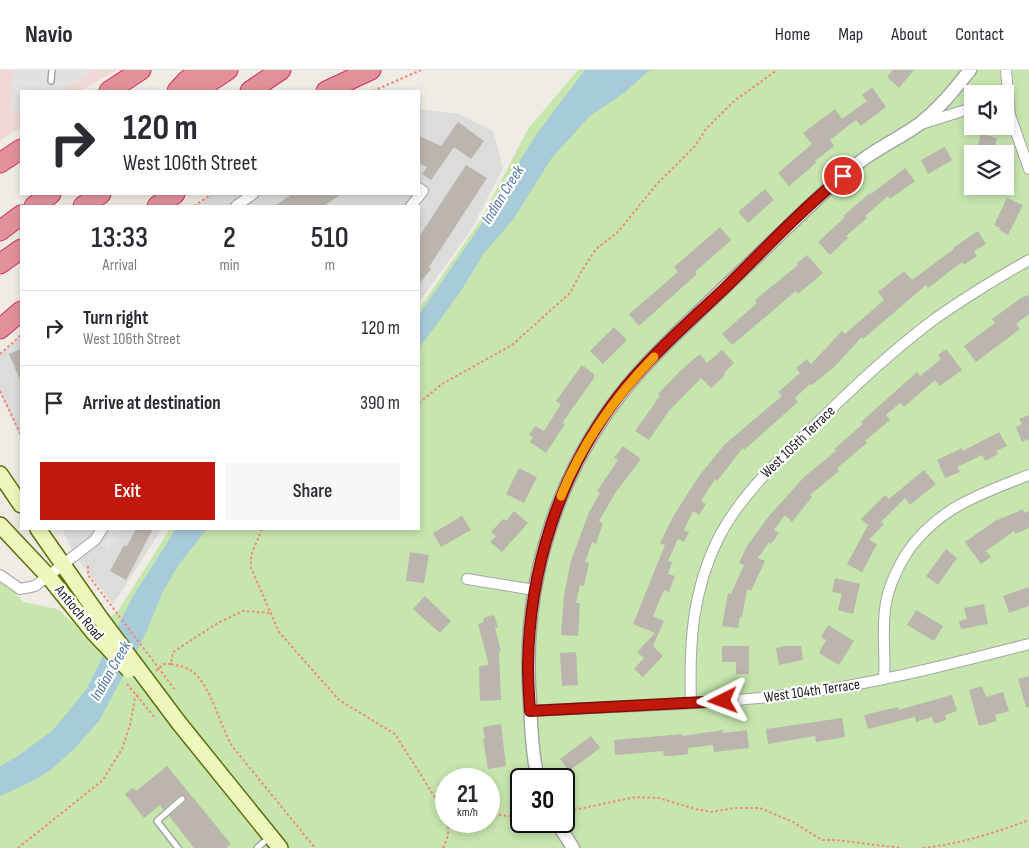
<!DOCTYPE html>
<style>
body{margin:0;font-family:"Sofia Sans Condensed",sans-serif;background:#f7f7f7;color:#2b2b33;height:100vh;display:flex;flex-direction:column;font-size:19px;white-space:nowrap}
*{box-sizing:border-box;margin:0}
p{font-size:16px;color:#7c7c81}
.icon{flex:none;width:28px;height:28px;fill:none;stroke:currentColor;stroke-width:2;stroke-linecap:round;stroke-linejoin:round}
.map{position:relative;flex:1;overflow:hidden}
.sheet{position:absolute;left:20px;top:135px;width:400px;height:325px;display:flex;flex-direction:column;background:#fff;border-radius:0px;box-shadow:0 2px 8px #0003}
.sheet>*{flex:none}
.banner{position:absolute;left:20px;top:20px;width:400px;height:105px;border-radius:0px;box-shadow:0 2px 8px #0003;background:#fff;color:#2b2b33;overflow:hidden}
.tools{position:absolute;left:964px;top:15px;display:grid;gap:10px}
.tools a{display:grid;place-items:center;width:50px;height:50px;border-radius:0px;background:#fff;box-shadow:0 2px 8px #0003;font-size:25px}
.speed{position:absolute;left:435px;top:698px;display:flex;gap:10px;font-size:25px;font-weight:700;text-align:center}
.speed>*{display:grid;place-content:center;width:65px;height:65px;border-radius:50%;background:#fff;box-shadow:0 2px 8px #0003;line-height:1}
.speed small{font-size:12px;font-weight:400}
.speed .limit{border:2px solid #111;border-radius:8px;background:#fff;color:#111}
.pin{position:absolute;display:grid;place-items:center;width:42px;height:42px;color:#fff;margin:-21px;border:2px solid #fff;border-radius:50%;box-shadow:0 1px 5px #0007}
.me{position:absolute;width:55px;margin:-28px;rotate:267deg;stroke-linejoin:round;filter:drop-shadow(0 0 4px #0008)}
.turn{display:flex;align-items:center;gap:18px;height:105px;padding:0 20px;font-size:22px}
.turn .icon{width:65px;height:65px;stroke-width:2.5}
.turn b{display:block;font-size:35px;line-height:42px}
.eta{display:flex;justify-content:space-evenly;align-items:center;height:85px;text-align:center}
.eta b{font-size:30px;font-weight:600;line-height:35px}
.button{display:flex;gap:10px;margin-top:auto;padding:10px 20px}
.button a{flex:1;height:58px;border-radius:0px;background:#c2180b;color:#fff;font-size:20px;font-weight:600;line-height:58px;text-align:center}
.button a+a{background:#f7f7f7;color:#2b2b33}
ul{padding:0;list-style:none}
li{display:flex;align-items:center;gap:15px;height:75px;padding:0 20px;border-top:1px solid #e1e1e2}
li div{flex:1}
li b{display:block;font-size:19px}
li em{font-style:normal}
header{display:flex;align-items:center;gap:30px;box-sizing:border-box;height:70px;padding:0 25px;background:#fff;border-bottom:1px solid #e1e1e2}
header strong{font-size:24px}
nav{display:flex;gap:28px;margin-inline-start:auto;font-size:18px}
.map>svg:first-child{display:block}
</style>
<header>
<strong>Navio</strong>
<nav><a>Home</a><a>Map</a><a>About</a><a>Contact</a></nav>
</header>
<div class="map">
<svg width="1029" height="778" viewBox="0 0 1029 778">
<rect width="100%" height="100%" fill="#efece5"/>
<path fill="#dcdcdb" d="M419 39 459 44 493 61 503 98 471 160 419 232V136H194L212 124H419Z
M21 265V369L0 323V284Z
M62 459H162L113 534 75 486Z"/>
<path fill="#efd8d5" d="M0 0H117L80 21H21V57L0 71Z"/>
<path fill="#c6e6ae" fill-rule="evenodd" d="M578 0H1029V778H0V509L24 532 57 539 88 565 118 541 170 459H419V239L480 151 528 59ZM972 24H1005V56H972ZM972 84H1005V116H972ZM446 709H489V751H446ZM521 709H564V751H521Z"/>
<path fill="#e2e2e2" d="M14 0H93L62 21H21V41L10 39Z
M112 459H122L109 480 101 476Z"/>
<path fill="#a8cbda" d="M585 0H650L624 23 590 46 551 89 512 151 484 183 459 224 419 278V245L485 149 535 66Z
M176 459H207L180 493 163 521 146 563 99 651 73 680 54 697 37 709 0 726V696L18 686 52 661 86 620 133 526Z"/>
<path fill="#bbb5ae" d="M893 0H914L899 18 887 7Z
M872 17 886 37 861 56 856 50 830 70 834 76 815 91 816 93 789 116 778 103 812 74 803 63 835 39 842 49 867 31 862 25Z
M458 52 484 71 471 89 454 77 431 110 422 104 427 97 419 93V66L441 76Z
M981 64 997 68 993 84H975Z
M945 77 952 90 928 104 921 90Z
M466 95 487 108 429 197 431 199 419 214V167Z
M905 98 915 111 890 129 888 126 865 146 867 148 846 166 848 168 830 185 818 172 845 147 843 146 870 123 871 124Z
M765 119 774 130 748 153 738 142Z
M292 124H341L324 136H275Z
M1007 128 1023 135 1008 165 999 160 1000 158 994 155Z
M720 157 731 170 695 202 697 204 639 256 629 244 678 202 674 197Z
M978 161 986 174 974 181 977 186 964 195 962 192 928 218 926 215 863 269 862 267 834 297 812 315 810 314 795 328 798 332 744 380 743 378 717 411 715 409 701 431 706 434 699 445 693 441 684 460 689 462 684 472 678 469 668 491 672 492 668 504 675 506 669 522 664 520 653 546 664 551 653 576 663 586 643 607 634 599 644 588 637 582 655 563 633 554 665 475 660 473 674 445 699 406 725 374 782 326 778 322 800 303 796 298 807 289 811 294 842 261 845 264 884 230 878 222 904 201 912 210 954 179 953 178Z
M807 185 823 203 798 224 796 221 732 275 722 264 757 233 755 230 798 195 797 193Z
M1029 225V244L1016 254 1020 259 976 292 964 276 995 253 992 249 1021 228Z
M614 257 627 270 603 294 590 281Z
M21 279V312L9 284Z
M946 279 962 300 940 316 935 310 904 337 900 333 886 345 890 350 865 371 867 373 837 398 839 401 810 425 812 427 792 452 785 445 774 460 779 463 771 474 769 472 758 488 765 491 751 521 747 519 742 547H740L738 558 722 556 728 523 731 524 744 495 739 493 747 476 769 446 804 407 836 381 834 379 863 354 861 352 917 302 920 306 941 289 938 285Z
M722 280 734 293 724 303 725 305 711 318 701 308 668 342 649 370 635 361 660 326 658 324 681 300 700 284 707 293Z
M582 295 594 304V308L562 353 565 354 546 383 530 372 533 367 529 365 535 356 544 361 561 334 556 331Z
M1029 345V371L1028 369 1022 372 1016 357 1022 354 1019 349Z
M999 362 1007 376 996 381 998 384 985 391 982 385 957 397 960 402 945 408 937 390 962 378 963 381Z
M623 376 641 389 616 422 599 451 603 453 596 474 592 472 585 492 589 493 584 516 580 515 576 533H580L578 566 561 565 564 525 571 491 589 442 600 423 597 421 618 390 614 388Z
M519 398 537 407 524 433 506 424Z
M924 400 936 414 910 435 905 428 881 452 884 454 869 470 877 474 862 502 847 494 868 455 861 449 885 425 889 429Z
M1023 439 1024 443 1029 441V458L1015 464 1014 461 986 481 991 487 981 494 965 472 995 451Z
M514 441 528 453 502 482 490 472 496 466 491 462 503 449 506 451Z
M462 446 471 460 441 477 433 463Z
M136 459H153L126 510 110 501 124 475 127 476Z
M946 479 957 488 938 515 926 506Z
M410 482 429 485 424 513 406 511Z
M835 508 860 514 853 544 838 540 842 524 832 522Z
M1029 517V536L1009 543 1003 526Z
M425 526 451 551 440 563 413 539Z
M984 534 988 554 961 559 959 551 967 549 964 538Z
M916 540 943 556 934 571 907 555Z
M494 545 498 557 495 558 501 581H499L501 630 480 631 479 596 489 595 478 554 484 552 483 548Z
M828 555 854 571 839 595 819 583 826 570 821 567Z
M722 576H749V604H736V592H722Z
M785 576H801L803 590 779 595 776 578Z
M576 582 578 615 562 616 560 583Z
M1029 606V637H1026L1018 609Z
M982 616 986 627 1003 622 1009 641 995 645 997 651 979 656 969 620Z
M952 625 957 641 945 645 946 650 934 654 932 647 916 652 915 647 868 659 864 645 898 637V640Z
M842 648 845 667 816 672 815 666 768 674 766 659Z
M501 654 506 696 488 699 483 669H485L483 657Z
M723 660V663L747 660 749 678 714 682 713 675 688 678V684L673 686H664L663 681 615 685 614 670 682 664V666Z
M591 666 600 678 569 701 560 689Z
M167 696 231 774 226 778H194L169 746 185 732 186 728 184 725 179 726 163 740 160 735 144 748 125 724 133 718 136 721Z"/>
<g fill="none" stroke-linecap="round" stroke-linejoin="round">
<g stroke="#a5a5a5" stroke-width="8">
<path id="service" d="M51 11 52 0
M178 778 157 751 182 729
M257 778 264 772"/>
</g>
<g stroke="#a5a5a5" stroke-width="12">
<path id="minor" d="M1006 0 1010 45 1029 99
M921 54 972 38
M236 136 253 124
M411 136 423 121 419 118
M0 505 20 519 35 516 39 513 95 470 102 459
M467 509 535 520
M884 609C886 584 881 558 886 533 889 515 897 499 906 484 937 438 980 424 1029 405
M691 633C689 574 692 521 719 467 741 425 775 394 809 361 849 321 890 282 936 248 966 227 997 208 1029 190
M530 641C621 636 713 635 803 623 879 613 954 593 1029 574"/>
</g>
<g stroke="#a5a5a5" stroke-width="15">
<path id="tertiary" d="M538 709C531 679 531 647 529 616 524 513 555 411 617 329 648 288 688 253 725 217 760 184 795 149 831 116 842 106 854 96 865 88 882 76 901 67 918 55 939 39 954 20 970 0
M556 751 573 778"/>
</g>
<g stroke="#5e700b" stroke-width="18">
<path id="secondary" d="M0 404 21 435
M0 455 48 506 94 563
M38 459 101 549
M179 653 280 778"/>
</g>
<g stroke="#d12e5b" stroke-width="21">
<path id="motorway" d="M109 21 141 0
M177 21 186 11 201 0
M196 21 228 0
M250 21 281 0
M326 21 371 0
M0 93 21 79
M34 136 51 124
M83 136 101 124
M157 136 175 124
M0 161 21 145
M0 194 21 179
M0 259 21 241"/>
</g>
<path stroke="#f28973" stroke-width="2" stroke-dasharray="2.5 2.5" stroke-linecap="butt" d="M373 21 421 0
M194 136 212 124
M0 284 21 265
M0 321 21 365
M419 333 442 314 512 275 570 223 581 202 596 179 617 163 656 115 695 76 706 59 733 32 777 0
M262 459 251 485V498L279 562 339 630 395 664 441 737 446 747
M88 496V505L176 621
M171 594C179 596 187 597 193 602 211 616 220 656 232 676L315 778
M156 601 164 594H171L173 582 218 553 243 541 272 543
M564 742 636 727 659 728 695 739 711 742 735 738H760L793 752 822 770H835L902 778
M489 744 521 747
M449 757 459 751
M18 778 103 710 122 679 130 655 135 628 139 623
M443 778 448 766V751
M923 778C960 774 994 763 1029 750"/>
<use href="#service" stroke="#fff" stroke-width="5"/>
<use href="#minor" stroke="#fff" stroke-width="10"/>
<use href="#tertiary" stroke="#fff" stroke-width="12"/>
<use href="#secondary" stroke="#eff6bc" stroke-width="15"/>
<use href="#motorway" stroke="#e2919b" stroke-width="19"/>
<g stroke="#5e700b" stroke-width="18" stroke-linecap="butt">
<path id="secondary-bridge" d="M101 549 179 653
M94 563 129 600"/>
</g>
<path stroke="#f28973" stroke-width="2" stroke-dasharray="2.5 2.5" stroke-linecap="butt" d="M127 614 156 649"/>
<use href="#secondary-bridge" stroke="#eff6bc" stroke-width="15"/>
</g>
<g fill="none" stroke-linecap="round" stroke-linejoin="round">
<g stroke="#7e1007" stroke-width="12">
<path id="route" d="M723 631 530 641C529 626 528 611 528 596 529 500 559 405 617 328 648 288 688 253 725 218 764 180 801 140 843 106"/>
</g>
<use href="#route" stroke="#c2180b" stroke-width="9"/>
<path stroke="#f59e0b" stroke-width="9" d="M561 426C582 374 615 327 654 287"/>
</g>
<g text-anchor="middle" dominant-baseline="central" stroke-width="4.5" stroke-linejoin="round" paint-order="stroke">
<g font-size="15" fill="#1e1e1e" stroke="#fff">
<text transform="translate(798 372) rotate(-44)">West 105th Terrace</text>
<text transform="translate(79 543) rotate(50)">Antioch Road</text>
<text transform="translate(812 621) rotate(-8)">West 104th Terrace</text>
</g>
<g font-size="16" font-style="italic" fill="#5076a9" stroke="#fff">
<text transform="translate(503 125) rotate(-58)">Indian Creek</text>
<text transform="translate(111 601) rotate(-60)">Indian Creek</text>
</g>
</g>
</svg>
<div class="tools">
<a><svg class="icon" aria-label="sound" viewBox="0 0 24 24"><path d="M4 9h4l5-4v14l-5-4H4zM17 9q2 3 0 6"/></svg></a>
<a><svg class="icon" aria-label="layers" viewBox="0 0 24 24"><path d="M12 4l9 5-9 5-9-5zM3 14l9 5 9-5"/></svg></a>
</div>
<div class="speed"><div>21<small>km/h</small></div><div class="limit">30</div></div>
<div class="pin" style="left:843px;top:106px;background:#d93025"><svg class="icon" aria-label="arrive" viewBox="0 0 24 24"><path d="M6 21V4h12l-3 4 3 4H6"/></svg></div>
<svg class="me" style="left:723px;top:631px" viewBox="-20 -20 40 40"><path d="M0-17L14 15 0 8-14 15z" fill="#c2180b" stroke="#fff" stroke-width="4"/></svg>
<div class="banner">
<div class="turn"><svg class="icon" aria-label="right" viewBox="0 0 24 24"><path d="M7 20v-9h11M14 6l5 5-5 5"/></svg><div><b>120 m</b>West 106th Street</div></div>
</div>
<section class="sheet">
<div class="eta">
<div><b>13:33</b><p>Arrival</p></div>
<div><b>2</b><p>min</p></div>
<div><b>510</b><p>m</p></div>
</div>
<ul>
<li><svg class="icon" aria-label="right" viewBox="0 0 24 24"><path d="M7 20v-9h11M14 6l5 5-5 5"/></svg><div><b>Turn right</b><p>West 106th Street</p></div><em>120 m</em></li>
<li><svg class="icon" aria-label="arrive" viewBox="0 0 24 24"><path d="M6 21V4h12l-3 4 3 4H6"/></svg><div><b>Arrive at destination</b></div><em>390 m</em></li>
</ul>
<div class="button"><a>Exit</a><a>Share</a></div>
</section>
</div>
